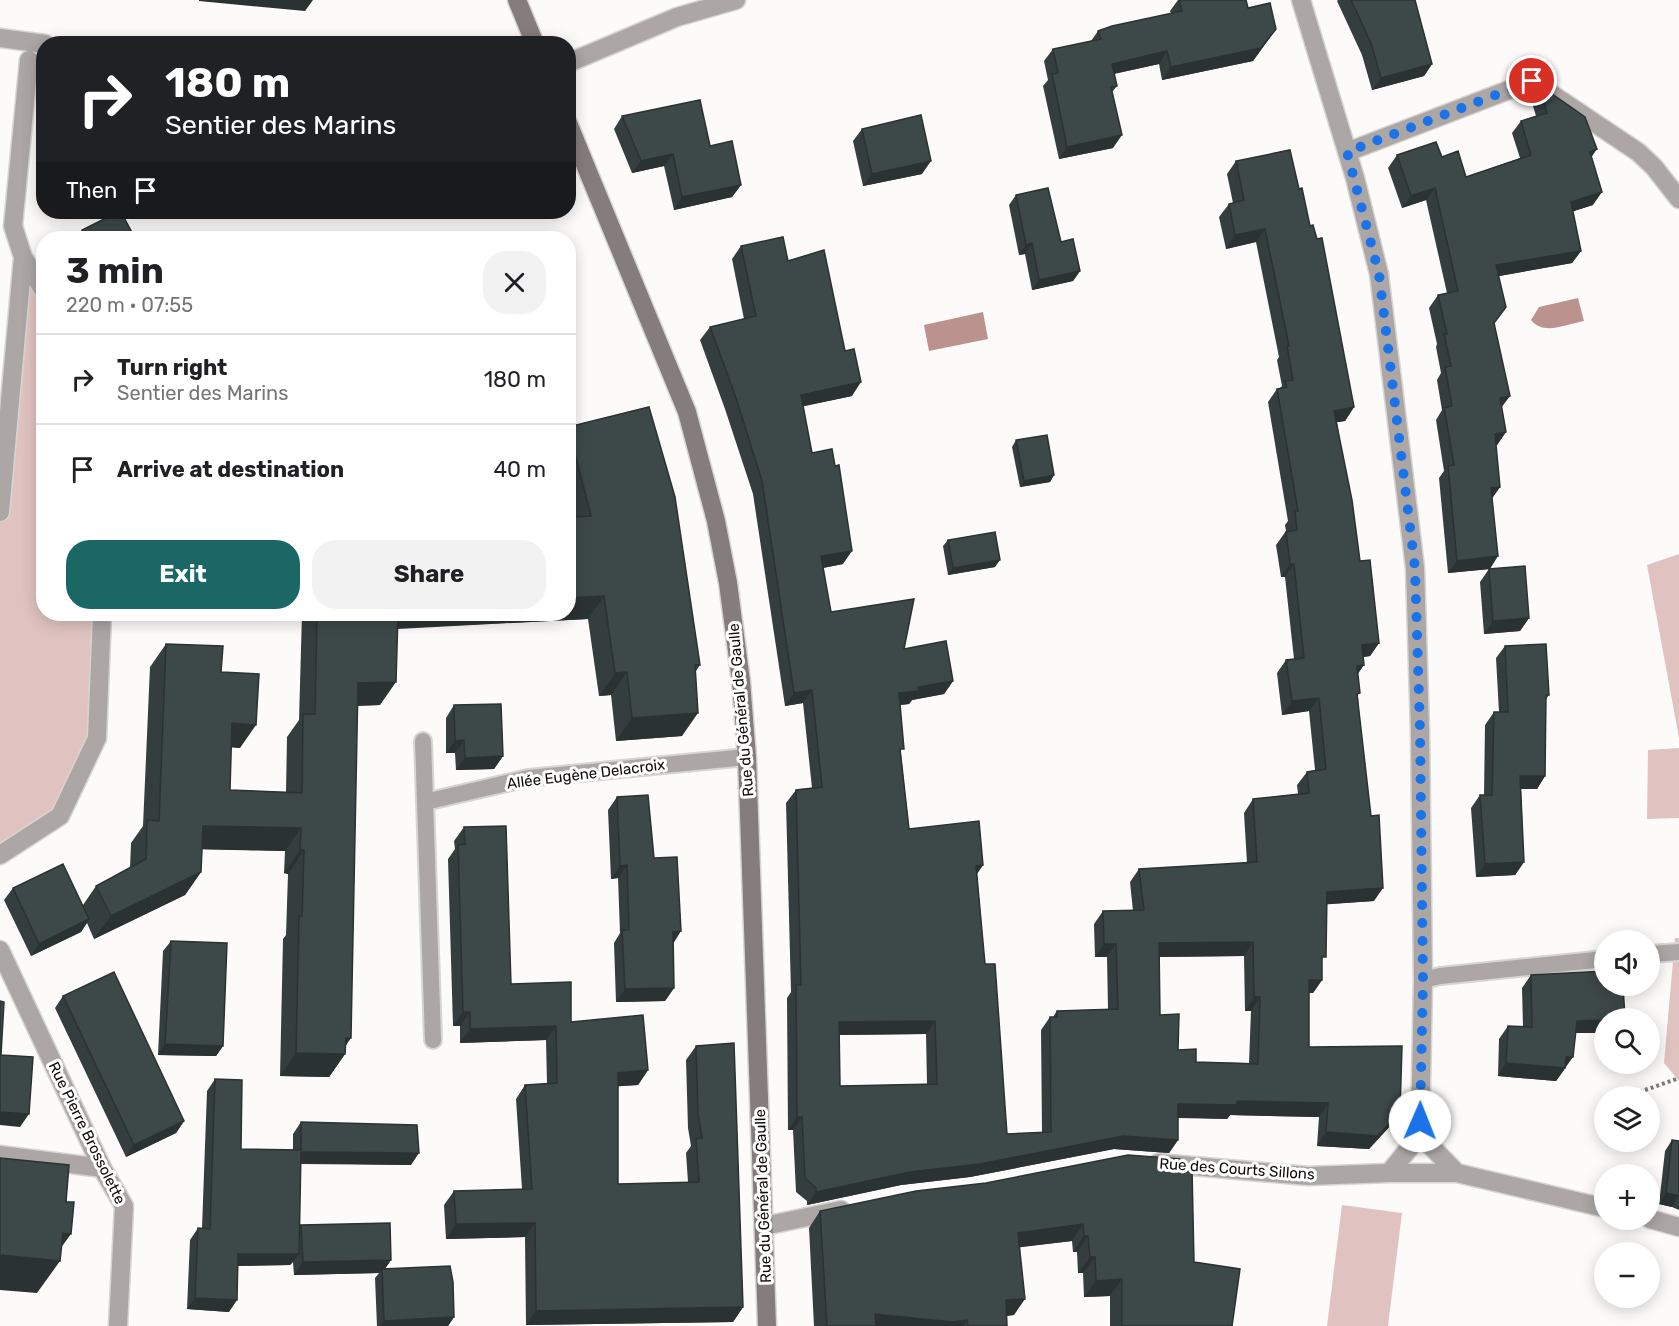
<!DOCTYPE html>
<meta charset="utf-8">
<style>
body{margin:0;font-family:Rubik,sans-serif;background:#f2f2f2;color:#202124;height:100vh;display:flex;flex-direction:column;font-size:22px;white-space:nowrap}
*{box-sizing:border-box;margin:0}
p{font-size:20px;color:#757577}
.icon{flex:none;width:33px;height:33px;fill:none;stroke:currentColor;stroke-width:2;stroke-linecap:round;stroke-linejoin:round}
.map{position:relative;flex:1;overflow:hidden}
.details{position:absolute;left:36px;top:231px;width:540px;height:390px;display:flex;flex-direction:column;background:#fff;border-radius:24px;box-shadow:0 3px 15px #0003}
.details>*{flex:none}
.top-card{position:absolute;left:36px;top:36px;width:540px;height:183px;border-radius:24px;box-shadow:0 3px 15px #0003;background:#202124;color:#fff;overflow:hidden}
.buttons{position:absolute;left:1594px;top:930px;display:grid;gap:12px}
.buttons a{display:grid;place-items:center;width:66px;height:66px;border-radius:50%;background:#fff;box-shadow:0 3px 15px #0003;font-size:30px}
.pin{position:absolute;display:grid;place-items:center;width:51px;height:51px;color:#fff;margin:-26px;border:3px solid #fff;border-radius:50%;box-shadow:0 2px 6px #0007}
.me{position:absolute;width:66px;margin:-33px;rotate:1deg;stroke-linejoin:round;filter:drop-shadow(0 0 4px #0008)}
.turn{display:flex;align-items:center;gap:21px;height:126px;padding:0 30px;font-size:27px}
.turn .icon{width:78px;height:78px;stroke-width:2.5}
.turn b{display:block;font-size:42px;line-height:51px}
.then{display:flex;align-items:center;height:57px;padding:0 30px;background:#0003;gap:12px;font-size:22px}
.round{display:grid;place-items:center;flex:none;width:63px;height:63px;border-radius:24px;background:#f2f2f2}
.overview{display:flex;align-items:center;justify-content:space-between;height:102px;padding:0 30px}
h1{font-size:36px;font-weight:700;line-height:45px}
.button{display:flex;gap:12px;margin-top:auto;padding:12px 30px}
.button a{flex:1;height:69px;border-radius:24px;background:#1a6766;color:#fff;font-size:24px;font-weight:700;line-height:69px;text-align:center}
.button a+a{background:#f2f2f2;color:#202124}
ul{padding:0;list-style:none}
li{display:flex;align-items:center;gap:18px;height:90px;padding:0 30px;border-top:2px solid #e0e0e0}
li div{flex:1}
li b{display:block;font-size:22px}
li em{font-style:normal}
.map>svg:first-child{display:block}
</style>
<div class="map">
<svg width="1679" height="1326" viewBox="0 0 1679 1326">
<rect width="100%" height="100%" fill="#fdfbfa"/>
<path fill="#e0c3c0" d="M23 257 43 291 44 614H102L97 738 60 816 0 855V512Z
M1679 554V738L1647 565Z
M1679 748V818L1647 819 1648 750Z
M1675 938H1679V1081L1664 1063Z
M1342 1205 1402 1213 1388 1326H1327Z"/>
<path fill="#bc928e" d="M1578 298 1584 321C1567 324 1543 336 1531 320L1539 307Z
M983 312 988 339 929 351 924 325Z"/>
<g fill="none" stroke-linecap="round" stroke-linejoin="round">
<g stroke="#d7d5d4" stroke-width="20">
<path id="lane" d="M423 741 433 1040
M425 802 528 778 747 757
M1650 954 1679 952
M1423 980 1440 976 1605 959"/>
</g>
<g stroke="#d7d5d4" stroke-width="21">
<path id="street" d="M1301 0 1355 178 1379 274 1415 568 1420 730 1423 980 1420 1135 1389 1173
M0 38 45 44
M29 60 13 226 23 257 44 291
M568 63 677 17 736 0
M1347 152 1532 81 1638 152 1654 167 1679 199
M0 512 23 257
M0 855 60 816 97 738 102 614
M0 950 102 1168 124 1206 118 1326
M1420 1135 1457 1173
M0 1155 102 1168
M1158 1163 1308 1176 1389 1173H1457L1605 1208
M1650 1219 1679 1227
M764 1226 841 1210"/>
</g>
<g stroke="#d7d5d4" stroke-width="21">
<path id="secondary" d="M517 0 535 44
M568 123 687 412 716 521 728 583 741 681 747 757 767 1326"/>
</g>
<path stroke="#7c7978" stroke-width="4" stroke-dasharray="3 3" stroke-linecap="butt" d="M1628 1096 1679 1078"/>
<use href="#lane" stroke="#aca6a5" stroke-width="16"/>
<use href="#street" stroke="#aca6a5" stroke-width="18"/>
<use href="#secondary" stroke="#857d7c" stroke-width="18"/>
</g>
<path fill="#343e3e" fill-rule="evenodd" d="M1178 0H1246L1248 8 1276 29 1253 61 1162 80 1159 64 1114 74 1117 86 1112 92 1113 148 1059 159 1043 86 1048 80 1044 61 1053 49 1091 41 1098 31 1171 13 1170 11Z
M1338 0H1415L1432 64 1424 76 1372 90 1362 55 1337 1Z
M1538 84 1591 157 1593 205 1573 211 1581 251 1572 263 1499 276 1494 323 1502 408 1506 432 1497 445H1496L1500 487 1492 498 1490 569 1448 573 1439 478 1444 471 1436 420 1442 410 1437 380 1441 373 1436 347 1437 344 1429 308 1438 295 1447 293 1426 200 1402 208 1388 168 1397 155 1442 157 1466 177 1520 158 1512 133 1521 121 1536 116 1530 96Z
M622 116 710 146 741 185 732 197 674 210 664 166 632 173 614 129Z
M862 129 922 174 863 186 853 141Z
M1236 161 1299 189 1310 226 1354 407 1345 421 1337 422 1360 561 1379 643 1370 656 1364 657 1358 674V697L1374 901 1327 904 1322 963V980L1313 993H1309V1047L1391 1125 1369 1149 1317 1146 1319 1117 1230 1115 1227 1119 1178 1118V1140L1169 1153 1114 1149 970 1177 901 1185 807 1205V1201L796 1192 793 1130H788L787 998 791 992 786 803 796 790 812 788 803 703 785 706 753 494 725 409 700 340 710 327 744 319 732 259 741 246 788 261 852 396 803 406 812 453 843 564 823 568 831 612 904 649 953 681 944 694 912 700 909 704 900 705 901 754 909 829 983 865 977 874 985 964 1007 1134 1042 1132 1041 1030 1050 1017H1053L1057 1011 1108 1009 1107 957H1095L1094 924 1103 911H1133L1130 882 1139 869 1247 863 1244 813 1253 799 1298 794 1297 785 1307 772 1315 770 1309 711 1282 715 1277 673 1286 660 1294 659 1285 577H1281L1276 545 1286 531 1285 525 1288 521 1268 402 1277 389 1280 388 1282 386 1277 360 1279 357 1256 242 1226 249 1219 217 1229 204 1233 203 1227 174ZM1244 956 1245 1011H1251L1249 1063 1196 1062 1178 1050 1160 1015V957ZM926 1034 927 1084 840 1086 839 1035Z
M1016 195 1061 242 1080 271 1073 281 1032 290 1025 254 1019 255 1009 205Z
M82 230 135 238H76Z
M568 427 700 665 696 671 682 736 616 741 611 695 599 696 588 619 398 629 380 705 357 706 345 1054 329 1077 280 1076 283 939 286 935 288 874 284 873 285 851 202 849 201 872 185 895 94 939 87 923 81 932 31 956 4 900 13 888 83 905 96 886 130 868 131 843 143 826 150 667 166 644 221 672 240 748 231 747 230 790 286 792 287 737 299 720 302 614H568Z
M1016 440 1054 475 1050 482 1020 487 1012 447Z
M948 540 995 567 948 575 943 546Z
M1489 569 1529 618 1520 631 1484 634 1480 582Z
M1505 646 1549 695 1546 699 1545 776 1537 789H1521L1524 862 1515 875 1476 877 1471 808 1480 795H1484L1485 725 1494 712H1499L1496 658Z
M454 705 503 756 494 769 456 770 455 753H446V718Z
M617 797 654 858 673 943 674 988 665 1001 616 1002 614 943 620 933 618 878 611 879 608 810Z
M464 827 511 984 648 1070 638 1085 618 1086V1184L688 1182 686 1153 691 1146 688 1128 686 1060 696 1046 743 1307 733 1322 526 1325 525 1237 446 1239 444 1205 454 1191 522 1189 516 1099 525 1085 547 1084 546 1040 460 1043V1026H453L448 859 455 849 454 841Z
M171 941 223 1046 216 1056 158 1055 163 951Z
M1531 975 1575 1033 1564 1070 1556 1081 1498 1076 1499 1039 1508 1026 1523 1027 1522 988Z
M63 996 184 1121 176 1133 126 1157 55 1008Z
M215 1079 241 1149 293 1150V1134L301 1122 411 1165 300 1164 299 1227 301 1225 391 1260 385 1269 454 1317 448 1326H377L375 1278 379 1273 294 1275 293 1262 290 1265 238 1266 229 1312 187 1309 190 1240 198 1228H202L207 1091Z
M1672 1140 1679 1141V1210L1672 1207 1659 1204 1665 1151Z
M1180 1167 1194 1262 1232 1326H1110V1296L1084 1297 1083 1273H1078L1077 1252H1073L1072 1241 1019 1247 1014 1315 1006 1316 1007 1326H814L809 1228 820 1211Z"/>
<path fill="#2b3232" d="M199 0H313L305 11 199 1Z
M1276 29 1253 61 1162 80 1171 67Z
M1167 51 1159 64 1103 76 1112 64Z
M1432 64 1424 76 1372 90 1381 78Z
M1122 135 1113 148 1059 159 1067 147Z
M1597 149 1588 162 1590 152Z
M673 154 664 166 632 173 641 161Z
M931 161 922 174 863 186 872 174Z
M741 185 732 197 674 210 682 197Z
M1435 188 1426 200 1402 208 1411 196Z
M1602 192 1593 205 1562 215 1571 202Z
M132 212H250L248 215 131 213Z
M1265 229 1256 242 1226 249 1235 235Z
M1032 243 1025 254 1019 255 1026 245Z
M1581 251 1572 263 1488 278 1496 265Z
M1080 271 1073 281 1032 290 1039 280Z
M861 382 852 396 791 409 801 395Z
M1510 396 1501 408 1500 398Z
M1354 407 1345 421 1325 424 1334 411Z
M1506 432 1497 445 1486 447 1495 434Z
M1054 475 1050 482 1020 487 1024 481Z
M1500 487 1491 500V488Z
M852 551 843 564 812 570 821 556Z
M1498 556 1490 569 1448 573 1457 561Z
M1000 560 995 567 948 575 953 568Z
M1290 564H1294L1285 577H1281Z
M604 596 588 619 382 629 393 614H568V598Z
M1529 618 1520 631 1484 634 1493 621Z
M1379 643 1370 656 1353 658 1362 645Z
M1364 665 1355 678 1357 666Z
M627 672 611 695 599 696 615 673Z
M953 681 944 694 912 700 909 704 889 706 899 693 918 687Z
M396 682 380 705 341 706 358 683Z
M812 690 803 703 785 706 794 693Z
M1319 698 1309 711 1282 715 1292 701Z
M698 713 682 736 616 741 632 718Z
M232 723 256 725 240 748 216 746Z
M464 740 455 753H446L455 741Z
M503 756 494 769 456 770 465 758Z
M1520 776H1545L1537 789H1511Z
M203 826 301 828 285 851 187 849Z
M300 850H304L288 874 284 873Z
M1524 862 1515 875 1476 877 1485 864Z
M627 865 618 878 611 879 620 866Z
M983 865 973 879 976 866Z
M201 872 185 895 94 939 111 916Z
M1383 888 1374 901 1318 905 1327 892Z
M89 919 81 932 31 956 39 944Z
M681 931 673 944V932Z
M1253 942 1244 956 1150 957 1159 943Z
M1104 944H1116L1107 957H1095Z
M1309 980H1322L1313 993H1299Z
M674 988 665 1001 616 1002 625 989Z
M1254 997H1260L1251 1011H1245Z
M463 1012H470L460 1026H453Z
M1605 1020V1033H1568L1577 1021Z
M935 1021 926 1034 829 1035 839 1022Z
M556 1026 546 1040 460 1043 470 1029Z
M346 1038H351L340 1054H345L329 1077 280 1076 296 1053Z
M165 1044 223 1046 216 1056 158 1055Z
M1566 1057H1573L1556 1081 1498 1076 1506 1063Z
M648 1070 638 1085 608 1087 618 1073Z
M1237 1101 1328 1103 1319 1117 1230 1115 1227 1119 1169 1117 1178 1104Z
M0 1112 29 1114 20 1127 0 1125Z
M1400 1112 1391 1125 1369 1149 1317 1146 1326 1132Z
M797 1117H802L793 1130H788Z
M184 1121 176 1133 126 1157 134 1145Z
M1123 1136 1178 1140 1169 1153 1114 1149 970 1177 901 1185 807 1205 816 1192 910 1172Z
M301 1152 419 1153 411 1165 292 1163Z
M1666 1193 1679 1196 1672 1207 1659 1204Z
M535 1223 525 1237 446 1239 456 1224Z
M1083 1224 1072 1241 1006 1249 1018 1233Z
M63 1233 71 1234 52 1260 60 1261 37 1293 0 1290V1255Z
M1084 1236H1088L1077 1252H1073Z
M238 1254H299L290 1265 230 1266Z
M1090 1257H1095L1083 1273H1078Z
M391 1260 382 1272V1269L379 1273 294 1275 303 1262Z
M1122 1279 1110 1296 1084 1297 1096 1281Z
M195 1298 237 1300 229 1312 187 1309Z
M1025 1299 1014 1315 994 1317 1006 1300Z
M743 1307 733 1322 526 1325 536 1311Z
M875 1314 967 1320 963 1326H867Z
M454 1317 448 1326H380L384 1321Z"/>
<path fill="#3d4848" stroke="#2b3232" stroke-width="1.5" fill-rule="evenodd" d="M1179 0H1246L1248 8 1270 3 1276 29 1261 48 1171 67 1167 51 1112 64 1117 86 1111 87 1122 135 1067 147 1052 74 1058 73 1053 49 1101 39 1098 31 1112 26 1182 11Z
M1351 0H1415L1432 64 1381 78 1371 43Z
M1538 84 1585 117 1597 149 1590 152 1602 192 1571 202 1581 251 1496 265 1506 307 1494 323 1510 396 1500 398 1506 432 1495 434 1500 487 1491 488 1498 556 1457 561 1448 466 1454 465 1444 408 1452 406 1445 367 1451 366 1444 334H1447L1438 295 1458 291 1435 188 1411 196 1397 155 1436 142 1442 157 1458 151 1466 177 1531 155 1521 121 1547 113Z
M700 100 710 146 732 141 741 185 682 197 673 154 641 161 622 116Z
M921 115 931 161 872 174 862 129Z
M1290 150 1299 189 1302 188 1310 226 1313 225 1317 239 1322 238 1354 407 1334 411 1352 500 1360 561 1370 560 1379 643 1362 645 1364 665 1357 666 1360 693 1357 694 1371 816 1379 815 1383 888 1327 892 1326 957H1322V980H1309V1047L1402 1046 1400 1112 1378 1136 1326 1132 1328 1103 1237 1101V1105L1178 1104V1140L1123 1136 980 1164 910 1172 816 1192V1188L805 1178 802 1117H797L796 985H801L796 790 822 787 812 690 794 693 762 481 735 395 710 327 756 316 741 246 783 237 788 261 824 250 845 351 854 349 861 382 801 395 812 453 832 449 835 466 839 465 852 551 821 556 831 612 914 599 904 649 946 641 953 681 918 687 919 691 899 693 904 749H900L909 829 979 821 983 865 976 866 985 964H995L1007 1134 1051 1132 1050 1017H1057V1011L1118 1009 1116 944H1104L1103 911 1144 910 1139 869 1257 862 1253 799 1309 793 1307 772 1326 769 1319 698 1292 701 1286 660 1304 658 1294 564H1290L1286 532 1297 530 1295 512 1298 511 1277 389 1287 387 1285 381 1293 380 1287 346H1289L1265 229 1235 235 1229 204 1244 200 1236 161ZM1253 942 1254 997H1260L1258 1064 1196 1062V1049L1178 1050 1179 1014 1160 1015 1159 943ZM935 1021 937 1084 840 1086 839 1022Z
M1048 188 1061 242 1073 239 1080 271 1039 280 1032 243 1026 245 1016 195Z
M118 212H121L135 238H86L82 230Z
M649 407 675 497 700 665H695L698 713 632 718 627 672 615 673 604 596 568 598V517L591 516 568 427Z
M1047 435 1054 475 1024 481 1016 440Z
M995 532 1000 560 953 568 948 540Z
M1525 566 1529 618 1493 621 1489 569Z
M317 614H398L396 682 358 683 351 1038H346L345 1054 296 1053 299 916H302L304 850H300L301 828 203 826 201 872 111 916 96 886 146 859 147 820 159 821 166 644 223 646 221 672 259 674 256 725 232 723 230 790 302 793 303 714H315Z
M1546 644 1549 695H1546L1545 776H1520L1524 862 1485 864 1480 795H1492L1494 712H1508L1505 646Z
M501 704 503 756 465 758 464 740 455 741 454 705Z
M648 795 654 858 677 857 681 931 673 932 674 988 625 989 622 930H629L627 865 620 866 617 797Z
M506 826 511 984 571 982V1022L643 1015 648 1070 618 1073V1184L699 1182 696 1139 702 1138 698 1114 696 1046 734 1043 743 1307 536 1311 535 1223 456 1224 454 1191 532 1189 525 1085 557 1083 556 1026 470 1029V1012H463L458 845 465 844 464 827Z
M63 864 89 919 39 944 13 888Z
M171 941 227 943 223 1046 165 1044Z
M1605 971V986H1623L1625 1018H1605V1020L1577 1021 1573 1057H1566L1565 1068 1506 1063 1508 1026 1532 1027 1531 975Z
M114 972 184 1121 134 1145 63 996Z
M0 1001 4 1002 1 1055 33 1057 29 1114 0 1112Z
M215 1079 242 1080 241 1149 301 1150V1122L417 1125 419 1153 301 1152 299 1254H238L237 1300 195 1298 198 1228 210 1229Z
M1672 1140 1679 1141V1196L1666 1193Z
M1128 1155 1180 1159V1167L1192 1168 1194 1262 1240 1269 1232 1326H1122V1279L1096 1281 1095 1257H1090L1088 1236H1084L1083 1224 1018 1233 1025 1299 1006 1300 1007 1326H968L967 1320 952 1322 875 1314 876 1326H827L820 1211 916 1191 986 1183Z
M0 1158 69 1165 66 1202H74L71 1234 63 1233 60 1261 0 1255Z
M390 1223 391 1260 303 1262 301 1225Z
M450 1266 453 1282 454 1317 384 1321 382 1269Z"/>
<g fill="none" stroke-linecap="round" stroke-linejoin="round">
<path stroke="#1a73e8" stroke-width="10" stroke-dasharray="0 18" d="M1420 1121 1423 980 1420 730 1415 568 1379 274 1347 152 1532 81"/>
</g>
<g text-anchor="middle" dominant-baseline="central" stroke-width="6" stroke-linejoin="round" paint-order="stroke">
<g font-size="15" fill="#0f0b0a" stroke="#fff">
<text transform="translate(741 710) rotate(-95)">Rue du Général de Gaulle</text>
<text transform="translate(586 774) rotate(-7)">Allée Eugène Delacroix</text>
<text transform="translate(87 1133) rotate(64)">Rue Pierre Brossolette</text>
<text transform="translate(1237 1169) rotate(4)">Rue des Courts Sillons</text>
<text transform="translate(763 1196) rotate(-92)">Rue du Général de Gaulle</text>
</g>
</g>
</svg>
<div class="buttons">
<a><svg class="icon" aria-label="sound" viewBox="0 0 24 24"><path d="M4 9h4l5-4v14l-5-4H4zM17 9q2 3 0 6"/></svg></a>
<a><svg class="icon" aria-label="search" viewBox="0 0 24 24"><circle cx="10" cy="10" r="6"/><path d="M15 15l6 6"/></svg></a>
<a><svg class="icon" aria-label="layers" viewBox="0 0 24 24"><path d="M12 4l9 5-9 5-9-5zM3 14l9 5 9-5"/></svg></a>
<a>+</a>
<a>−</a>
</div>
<div class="pin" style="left:1532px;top:81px;background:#d93025"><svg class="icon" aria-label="arrive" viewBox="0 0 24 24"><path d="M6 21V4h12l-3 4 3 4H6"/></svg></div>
<svg class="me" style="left:1420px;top:1121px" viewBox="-20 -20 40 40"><circle r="19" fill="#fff"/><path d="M0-13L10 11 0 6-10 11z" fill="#1a73e8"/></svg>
<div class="top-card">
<div class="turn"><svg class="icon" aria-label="right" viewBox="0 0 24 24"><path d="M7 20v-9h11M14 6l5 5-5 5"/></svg><div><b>180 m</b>Sentier des Marins</div></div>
<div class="then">Then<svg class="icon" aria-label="arrive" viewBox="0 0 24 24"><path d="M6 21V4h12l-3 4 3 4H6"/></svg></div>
</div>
<section class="details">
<div class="overview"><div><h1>3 min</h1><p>220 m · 07:55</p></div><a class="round"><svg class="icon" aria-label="close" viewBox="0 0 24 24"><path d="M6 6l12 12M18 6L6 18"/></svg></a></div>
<ul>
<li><svg class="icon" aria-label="right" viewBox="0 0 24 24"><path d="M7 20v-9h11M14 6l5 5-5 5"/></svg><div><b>Turn right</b><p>Sentier des Marins</p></div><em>180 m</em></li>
<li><svg class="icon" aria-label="arrive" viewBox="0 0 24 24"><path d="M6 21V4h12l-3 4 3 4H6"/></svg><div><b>Arrive at destination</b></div><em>40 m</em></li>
</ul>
<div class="button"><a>Exit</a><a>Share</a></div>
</section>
</div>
